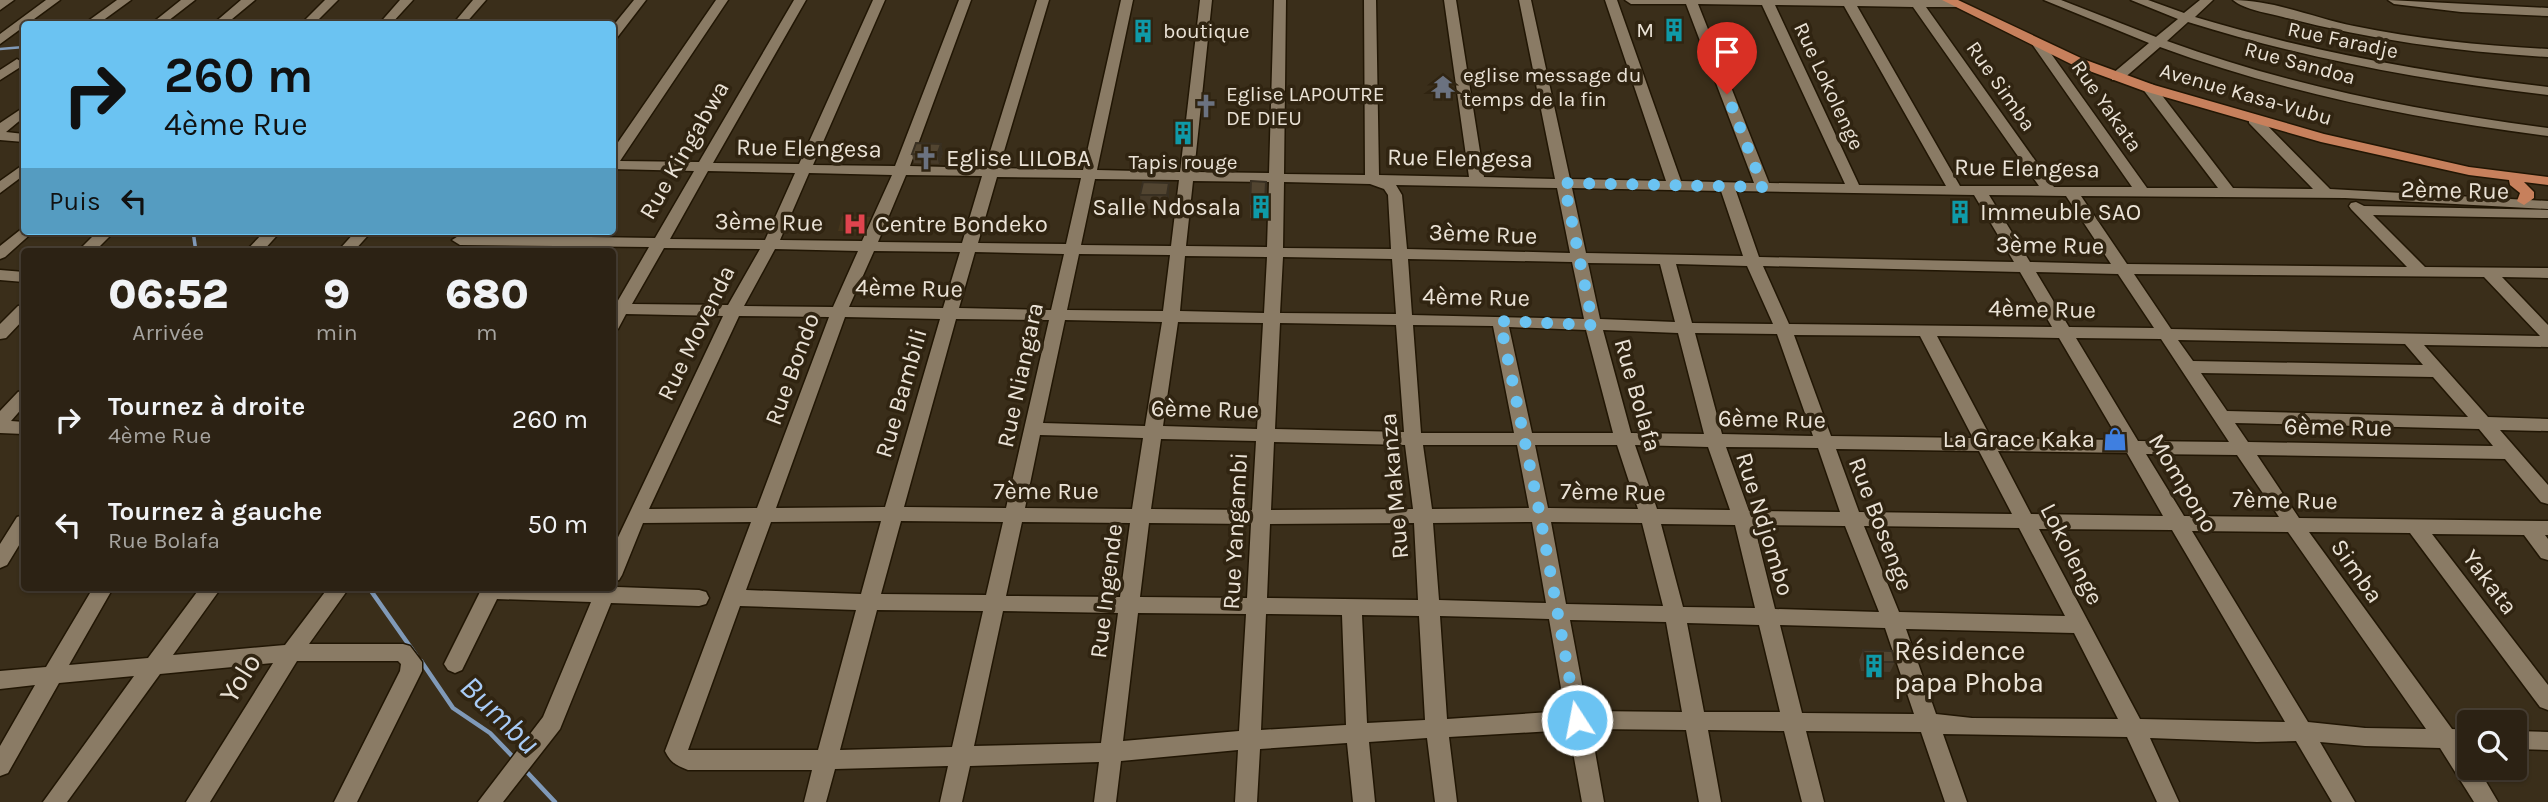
<!DOCTYPE html>
<html lang="fr">
<meta charset="utf-8">
<style>
body{margin:0;font-family:Karla,sans-serif;background:#382f22;color:#f1f3f6;height:100vh;display:flex;flex-direction:column;font-size:26px;white-space:nowrap}
*{box-sizing:border-box;margin:0}
p{font-size:23px;color:#a6a4a0}
.icon{flex:none;width:38px;height:38px;fill:none;stroke:currentColor;stroke-width:2;stroke-linecap:round;stroke-linejoin:round}
.map{position:relative;flex:1;overflow:hidden}
.sheet{position:absolute;left:21px;top:248px;width:595px;height:343px;display:flex;flex-direction:column;background:#2c2214;border-radius:7px;box-shadow:0 2px 5px #0004,0 0 0 2px #483f34}
.sheet>*{flex:none}
.hud{position:absolute;left:21px;top:21px;width:595px;height:214px;border-radius:7px;box-shadow:0 2px 5px #0004,0 0 0 2px #483f34;background:#6bc3f2;color:#111;overflow:hidden}
.tools{position:absolute;left:2457px;top:710px;display:grid;gap:14px}
.tools a{display:grid;place-items:center;width:70px;height:70px;border-radius:7px;background:#2c2214;box-shadow:0 2px 5px #0004,0 0 0 2px #483f34;font-size:35px}
.pin{position:absolute;display:grid;place-items:center;width:60px;height:60px;color:#fff;margin:-72px -30px;border-radius:50% 50% 50% 0;rotate:-45deg;box-shadow:0 0 7px #0007}
.pin .icon{rotate:45deg}
.me{position:absolute;width:77px;margin:-38px;rotate:349deg;stroke-linejoin:round;filter:drop-shadow(0 0 5px #0008)}
.turn{display:flex;align-items:center;gap:24px;height:147px;padding:0 28px;font-size:32px}
.turn .icon{width:91px;height:91px;stroke-width:2.5}
.turn b{display:block;font-size:49px;line-height:60px}
.then{display:flex;align-items:center;height:66px;padding:0 28px;background:#0003;gap:14px;font-size:26px}
.eta{display:flex;justify-content:space-evenly;align-items:center;height:119px;text-align:center}
.eta b{font-size:42px;font-weight:800;line-height:49px}
ul{padding:0;list-style:none}
li{display:flex;align-items:center;gap:21px;height:105px;padding:0 28px}
li div{flex:1}
li b{display:block;font-size:26px}
li em{font-style:normal}
.map>svg:first-child{display:block}
</style>
<div class="map">
<svg width="2548" height="802" viewBox="0 0 2548 802">
<rect width="100%" height="100%" fill="#3a2e1a"/>
<path fill="#46361c" d="M842 216 874 217 867 232 838 231Z"/>
<g fill="none" stroke-linecap="round" stroke-linejoin="round">
<path stroke="#809ab9" stroke-width="2.5" d="M0 49 24 47"/>
<path stroke="#809ab9" stroke-width="3.5" d="M193 231 196 252"/>
<path stroke="#809ab9" stroke-width="4.5" d="M369 588 416 655
M421 661 453 708 490 733 514 758
M524 769 555 802"/>
<g stroke="#211604" stroke-width="3">
<path id="minor" d="M0 0H14L0 10Z
M46 0H60L0 44V34Z
M117 0H131L98 24H84Z
M181 0H195L164 24H151Z
M241 0H255L226 24H213Z
M325 0H338L314 24H301Z
M400 0H413L391 24H379Z
M473 0H486L465 24H453Z
M634 0H646L616 39 612 40V27Z
M716 0H728L620 161 699 162 794 0H806L713 163 799 164 873 0H885L813 165 895 166 959 0H971L910 166 985 168 1037 0H1049L999 168 1083 170 1121 0H1133L1097 170 1180 172 1200 0H1212L1194 172 1269 173 1274 0H1286L1284 174 1365 175 1364 0H1376L1379 175 1469 177 1444 0H1456L1484 177 1555 179 1519 0H1531L1570 179 1666 181 1605 0H1617L1681 181 1754 183 1686 4H1631L1625 0H1955L1959 1V7H1926L2054 187H2132L2032 44 2038 40 2042 41 2147 188H2218L2142 88 2149 84 2154 85 2233 188 2313 189 2249 123V117H2259L2330 189 2548 201V209L2345 198 2081 196 2127 264 2407 267 2351 209 2349 206 2351 203 2356 202 2364 206 2548 210V218H2545L2373 215 2425 267 2548 268V278L2502 277 2548 325V347L2424 345 2488 417 2548 419V431L2500 430 2548 485V504L2541 502 2505 459 2257 455 2299 518 2548 521V535H2545L2548 539V560L2541 558 2524 535 2432 534 2548 685V710L2540 707 2410 533 2309 532 2452 729 2469 730V748H2464L2469 756V768H2478L2498 802H2474L2440 748 2365 746 2320 742 2355 802H2332L2296 741 2257 742 2150 738 2179 802H2157L2127 737 1943 734 1967 802H1945L1921 732 1806 731 1824 802H1802L1784 731 1708 730 1721 802H1699L1686 730 1591 729 1604 802H1582L1569 730 1449 737 1457 802H1435L1427 738 1369 742 1375 802H1353L1347 743 1260 749 1257 802H1235L1238 750 1121 761 1116 802H1094L1099 762 970 766 962 802H940L948 766 835 769 826 802H804L812 770H688C676 765 671 763 665 751L751 522 643 523 622 575 619 580 613 582 617 587 699 590 706 592 709 598 706 604 699 606 611 603 560 729 503 802H478L543 717 591 602 497 599 462 670 455 673 448 670 444 664 482 588H612V550L723 316 626 314 618 329 612 330V304H616L649 247 460 245 452 240 460 235 655 238 694 171 612 169V151ZM1698 4 1762 5 1845 184 1769 183ZM1775 5 1844 6 1946 186 1859 185ZM1857 6 1913 7 2039 186H1960ZM708 171 795 173 765 240 670 239ZM809 173 892 175 862 241 780 240ZM906 175 982 176 962 243 878 242ZM997 177 1081 178 1066 244 978 243ZM1095 179 1179 180 1171 246 1081 245ZM1193 181 1269 182 1267 247 1186 246ZM1284 182 1370 184 1384 189 1388 195 1391 249 1283 248ZM1396 185 1557 188 1570 253 1407 249 1402 195ZM1572 188 1721 191 1743 256 1586 253ZM1736 191 1974 195 2014 262 1759 257ZM1989 195 2066 196 2111 264 2030 262ZM664 248 760 249 728 305 632 304ZM775 249 858 251 833 307 744 306ZM874 251 960 252 943 308 849 307ZM975 252 1064 254 1051 310 959 308ZM1079 254 1170 255 1163 311 1067 310ZM1185 256 1267 257 1264 313 1180 311ZM1283 257 1392 259 1396 314 1280 313ZM1408 259 1572 262 1584 319 1412 315ZM1588 263 1660 264 1675 322 1600 319ZM1676 264 1747 266 1773 324 1692 323ZM1763 266 2020 272 2052 327 1789 324ZM2036 272 2118 274 2154 328 2069 327ZM2134 274 2484 277 2540 336 2171 329ZM739 316 829 317 757 508 649 509ZM845 317 940 319 885 507 776 508ZM956 319 1049 320 1006 508 904 507ZM1065 320 1162 322 1145 426 1043 423ZM1178 322 1263 323 1257 429 1163 426ZM1280 323 1396 325 1404 432 1275 429ZM1413 325 1493 326 1514 433H1421ZM1509 327 1586 330 1613 433H1532ZM1603 330 1678 333 1704 434 1631 433ZM1695 333 1777 334 1813 436 1722 434ZM1794 335 1920 336 1973 438 1831 436ZM1937 336 2059 338 2119 440 1991 438ZM2076 338 2161 339 2229 442 2138 441ZM2178 340 2405 344 2423 365 2193 361ZM2201 373 2433 377 2468 417 2227 411ZM2235 423 2479 429 2493 446 2248 442ZM1040 435 1143 438 1132 509 1025 508ZM1161 439 1256 441 1252 510 1151 509ZM1274 442 1405 445 1413 509 1271 510ZM1423 445H1517L1529 508 1432 509ZM1535 445H1617L1638 509 1548 508ZM1635 445 1708 447 1730 510 1657 509ZM1726 447 1818 448 1840 512 1749 511ZM1836 449 1979 451 2012 514 1859 512ZM1998 451 2127 453 2163 516 2031 514ZM2146 454 2237 455 2279 517 2184 516ZM881 521 861 594 746 590 771 522ZM901 521 1003 522 986 595 881 594ZM1022 522 1130 523 1120 597 1006 596ZM1532 522 1546 603 1439 600 1433 523ZM1551 522 1642 523 1663 606 1566 604ZM1149 523 1251 524 1247 598 1140 597ZM1414 523 1418 600 1267 598 1270 524ZM1661 524 1735 525 1755 608 1683 607ZM1754 525 1845 526 1879 612 1775 609ZM1864 526 2019 528 2065 616 1899 612ZM2039 529 2172 530 2285 722 2140 719ZM2192 531 2288 532 2426 729 2365 728 2308 722ZM740 606 856 610 818 750H688ZM877 610 983 611 952 747 840 750ZM1003 611 1118 613 1101 743 974 746ZM1138 613 1246 614 1239 731 1123 741ZM1266 614 1342 615 1346 725 1261 730ZM1362 615 1419 616 1425 720 1367 723ZM1440 616 1549 619 1565 711 1447 719ZM1570 620 1666 622 1682 712 1587 711ZM1687 623 1759 625 1780 712H1704ZM1780 625 1885 628 1914 714 1802 713ZM1906 629 2074 633 2118 719 1972 718 1936 714Z
M2044 0H2061L2156 37 2178 19 2131 0H2148L2184 13 2200 0H2213L2195 17C2311 52 2428 73 2548 87V95C2426 81 2306 59 2188 22L2167 41C2290 86 2418 111 2548 128V136C2416 119 2285 93 2160 47L2122 80H2112V74L2149 43Z
M2233 0C2273 0 2315 18 2354 26 2418 39 2483 46 2548 49V57C2458 52 2370 40 2283 17 2268 13 2245 10 2233 0Z
M2388 0 2548 8V16L2461 12 2394 4Z
M17 59 23 63 22 66 0 80V70Z
M24 107V117L6 132 24 134V142L0 140V123Z
M24 164V175L0 193V181Z
M24 227V231H34L5 257 0 259V246Z
M98 231H115L94 252H77Z
M265 231H281L262 252H245Z
M356 231H372L353 252H337Z
M0 270 24 272V282L0 280Z
M24 305V319L6 338 0 339V324L18 306Z
M24 390V406L11 421 24 422V434L0 433V411L18 392Z
M24 515V537L7 565 0 568V544L17 517Z
M93 588H113L69 665 148 658 200 588H221L173 655 285 645 328 588H349L309 644H403L410 646 422 662V671L357 802H334L400 671 401 664 398 661H297L210 802H186L273 663 160 674 67 802H43L134 676 59 683 8 773 0 776V746L35 685 0 689V671L46 667Z
M2515 731 2548 732V750L2515 749Z"/>
</g>
<g stroke="#211604" stroke-width="3">
<path id="major" d="M1942 0H1958L2083 59 2154 85 2324 134 2469 167 2548 177V185L2524 182 2534 192V198L2524 205 2517 201 2520 193 2510 185 2509 180 2469 175 2321 142 2144 91 2073 65Z"/>
</g>
<use href="#minor" fill="#8a7b65" fill-rule="evenodd"/>
<use href="#major" fill="#c7805c" fill-rule="evenodd"/>
</g>
<path fill="#473b2a" d="M943 153 939 164 914 163 912 154Z
M1266 182 1265 218H1250V204Z
M1169 183V197L1168 209H1141L1140 195Z
M1863 650 1895 662 1890 672 1861 671 1859 660Z"/>
<path fill="#393022" d="M941 144 943 153 939 164 937 155Z
M1169 183V197L1168 209 1167 195Z"/>
<path fill="#524531" stroke="#393022" stroke-width="2" d="M916 143 941 144 937 155 912 154Z
M1251 181 1266 182 1265 204H1250Z
M1143 182 1169 183 1167 195H1140Z
M1863 650 1892 651 1895 662H1866Z"/>
<g fill="none" stroke-linecap="round" stroke-linejoin="round">
<path stroke="#6bc3f2" stroke-width="12" stroke-dasharray="0 21.6" d="M1577 720 1540 515 1500 321 1593 325 1564 183 1763 187 1727 94"/>
</g>
<defs>
<g id="building-bare" transform="scale(1.89)"><path d="M-4-6H4V6H1V3H-1V6H-4ZM-2.5-4.3h1.7v1.8h-1.7ZM.8-4.3h1.7v1.8H.8ZM-2.5-1h1.7V.8h-1.7ZM.8-1h1.7V.8H.8Z" fill="#0f9aa8" stroke="#302411" stroke-width="2.5" paint-order="stroke"/></g>
<g id="temple-bare" transform="scale(1.89)"><path d="M0-6L5-2H3V0L6.5 2.5H4V6H1.5V3h-3V6H-4V2.5H-6.5L-3 0V-2H-5Z" fill="#6b7280" stroke="#302411" stroke-width="2.5" paint-order="stroke"/></g>
<g id="church-bare" transform="scale(1.89)"><path d="M-1.2-6h2.4v3.5h3.3v2.4h-3.3V6h-2.4V-.1h-3.3v-2.4h3.3Z" fill="#6b7280" stroke="#302411" stroke-width="2.5" paint-order="stroke"/></g>
<g id="hospital-bare" transform="scale(1.89)"><path d="M-5-5h3v3.5h4V-5h3V5h-3V1.5h-4V5h-3Z" fill="#e0444e" stroke="#302411" stroke-width="2.5" paint-order="stroke"/></g>
<g id="shop-bare" transform="scale(1.89)"><path d="M-5-2.5h2.3a2.7 3.5 0 0 1 5.4 0H5L5.5 6h-11ZM-1.5-2.5h3a1.5 2.3 0 0 0-3 0Z" fill="#3f7fe0" stroke="#302411" stroke-width="2.5" paint-order="stroke"/></g>
</defs>
<g fill-rule="evenodd">
<use href="#building-bare" x="1674" y="30"/>
<use href="#building-bare" x="1143" y="31"/>
<use href="#temple-bare" x="1443" y="87"/>
<use href="#church-bare" x="1206" y="106"/>
<use href="#building-bare" x="1183" y="133"/>
<use href="#church-bare" x="926" y="158"/>
<use href="#building-bare" x="1261" y="207"/>
<use href="#building-bare" x="1960" y="212"/>
<use href="#hospital-bare" x="855" y="224"/>
<use href="#shop-bare" x="2115" y="439"/>
<use href="#building-bare" x="1874" y="666"/>
</g>
<g text-anchor="middle" dominant-baseline="central" stroke-width="7" stroke-linejoin="round" paint-order="stroke">
<g font-size="21" fill="#eae2d6" stroke="#302411" text-anchor="start">
<text x="1654" y="30" text-anchor="end">M</text>
<text x="1163" y="31">boutique</text>
<text x="1463" y="75">eglise message du<tspan x="1463" dy="24">temps de la fin</tspan></text>
<text x="1226" y="94">Eglise LAPOUTRE<tspan x="1226" dy="24">DE DIEU</tspan></text>
<text x="1183" y="162" text-anchor="middle">Tapis rouge</text>
</g>
<g font-size="21" fill="#eae2d6" stroke="#302411">
<text transform="translate(2343 40) rotate(12)">Rue Faradje</text>
<text transform="translate(2300 63) rotate(15)">Rue Sandoa</text>
<text transform="translate(1829 86) rotate(65)">Rue Lokolenge</text>
<text transform="translate(2001 86) rotate(55)">Rue Simba</text>
<text transform="translate(2246 94) rotate(16)">Avenue Kasa-Vubu</text>
<text transform="translate(2107 106) rotate(55)">Rue Yakata</text>
</g>
<g font-size="24" fill="#eae2d6" stroke="#302411">
<text transform="translate(809 148) rotate(1)">Rue Elengesa</text>
<text transform="translate(684 150) rotate(-60)">Rue Kingabwa</text>
<text transform="translate(1460 158) rotate(1)">Rue Elengesa</text>
<text transform="translate(2027 168) rotate(1)">Rue Elengesa</text>
<text transform="translate(2455 190) rotate(1)">2ème Rue</text>
<text transform="translate(769 222) rotate(1)">3ème Rue</text>
<text transform="translate(1483 234) rotate(2)">3ème Rue</text>
<text transform="translate(2050 245) rotate(1)">3ème Rue</text>
<text transform="translate(909 288) rotate(1)">4ème Rue</text>
<text transform="translate(1476 297) rotate(1)">4ème Rue</text>
<text transform="translate(2042 309) rotate(1)">4ème Rue</text>
<text transform="translate(696 333) rotate(-64)">Rue Movenda</text>
<text transform="translate(792 369) rotate(-70)">Rue Bondo</text>
<text transform="translate(1020 375) rotate(-78)">Rue Niangara</text>
<text transform="translate(901 393) rotate(-74)">Rue Bambili</text>
<text transform="translate(1638 395) rotate(74)">Rue Bolafa</text>
<text transform="translate(1205 409) rotate(1)">6ème Rue</text>
<text transform="translate(1772 419) rotate(1)">6ème Rue</text>
<text transform="translate(2338 427) rotate(1)">6ème Rue</text>
<text transform="translate(2183 483) rotate(59)">Mompono</text>
<text transform="translate(1394 486) rotate(-95)">Rue Makanza</text>
<text x="1046" y="491">7ème Rue</text>
<text transform="translate(1613 492) rotate(1)">7ème Rue</text>
<text transform="translate(2285 500) rotate(1)">7ème Rue</text>
<text transform="translate(1765 524) rotate(73)">Rue Ndjombo</text>
<text transform="translate(1881 524) rotate(69)">Rue Bosenge</text>
<text transform="translate(1235 531) rotate(-87)">Rue Yangambi</text>
<text transform="translate(2072 554) rotate(63)">Lokolenge</text>
<text transform="translate(2357 571) rotate(55)">Simba</text>
<text transform="translate(2490 582) rotate(53)">Yakata</text>
<text transform="translate(1106 591) rotate(-83)">Rue Ingende</text>
</g>
<g font-size="24" fill="#eae2d6" stroke="#302411" text-anchor="start">
<text x="946" y="158">Eglise LILOBA</text>
<text x="1241" y="207" text-anchor="end">Salle Ndosala</text>
<text x="1980" y="212">Immeuble SAO</text>
<text x="875" y="224">Centre Bondeko</text>
<text x="2095" y="439" text-anchor="end">La Grace Kaka</text>
</g>
<g font-size="28" fill="#eae2d6" stroke="#302411" text-anchor="start">
<text x="1894" y="650">Résidence<tspan x="1894" dy="32">papa Phoba</tspan></text>
</g>
<g font-size="28" fill="#eae2d6" stroke="#302411">
<text transform="translate(240 678) rotate(-58)">Yolo</text>
</g>
<g font-size="32" font-style="italic" fill="#a8cbf6" stroke="#302411">
<text transform="translate(500 715) rotate(44)">Bumbu</text>
</g>
</g>
</svg>
<div class="tools">
<a><svg class="icon" aria-label="search" viewBox="0 0 24 24"><circle cx="10" cy="10" r="6"/><path d="M15 15l6 6"/></svg></a>
</div>
<div class="pin" style="left:1727px;top:94px;background:#d93025"><svg class="icon" aria-label="arrive" viewBox="0 0 24 24"><path d="M6 21V4h12l-3 4 3 4H6"/></svg></div>
<svg class="me" style="left:1577px;top:720px" viewBox="-20 -20 40 40"><circle r="17" fill="#6bc3f2" stroke="#fff" stroke-width="3"/><path d="M0-11L8 9 0 5-8 9z" fill="#fff"/></svg>
<div class="hud">
<div class="turn"><svg class="icon" aria-label="right" viewBox="0 0 24 24"><path d="M7 20v-9h11M14 6l5 5-5 5"/></svg><div><b>260 m</b>4ème Rue</div></div>
<div class="then">Puis<svg class="icon" aria-label="left" viewBox="0 0 24 24"><path d="M17 20v-9H6M10 6l-5 5 5 5"/></svg></div>
</div>
<section class="sheet">
<div class="eta">
<div><b>06:52</b><p>Arrivée</p></div>
<div><b>9</b><p>min</p></div>
<div><b>680</b><p>m</p></div>
</div>
<ul>
<li><svg class="icon" aria-label="right" viewBox="0 0 24 24"><path d="M7 20v-9h11M14 6l5 5-5 5"/></svg><div><b>Tournez à droite</b><p>4ème Rue</p></div><em>260 m</em></li>
<li><svg class="icon" aria-label="left" viewBox="0 0 24 24"><path d="M17 20v-9H6M10 6l-5 5 5 5"/></svg><div><b>Tournez à gauche</b><p>Rue Bolafa</p></div><em>50 m</em></li>
</ul>
</section>
</div>
